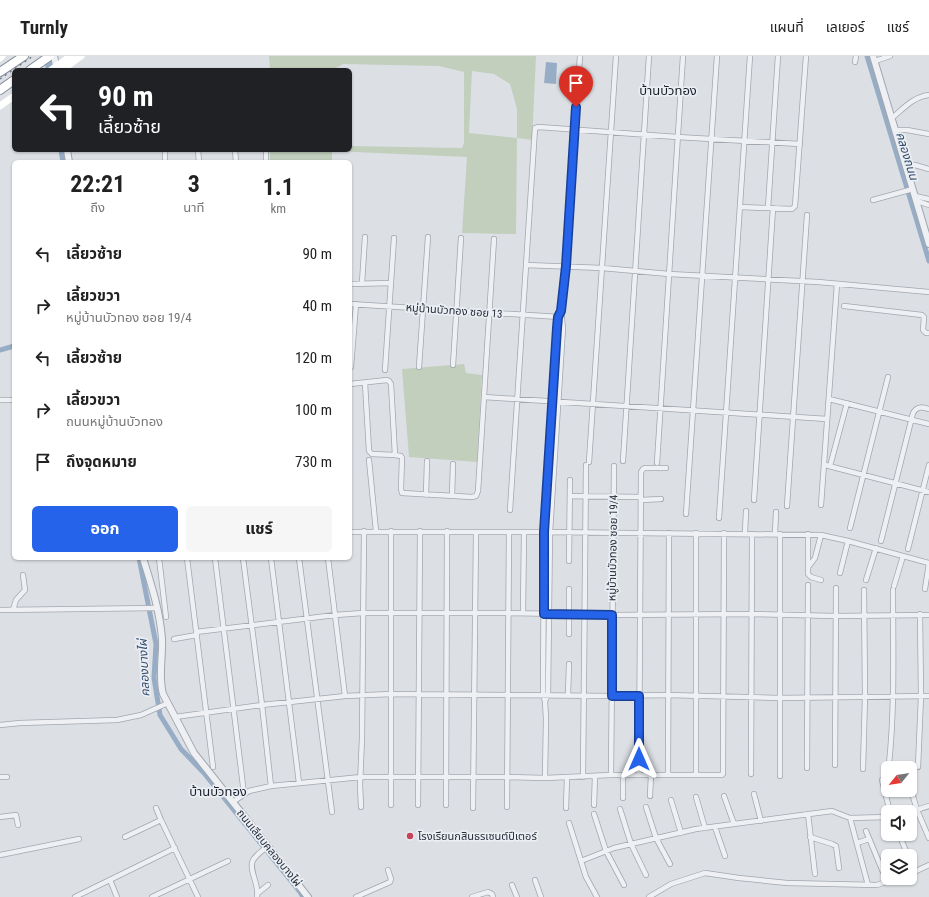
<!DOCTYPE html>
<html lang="th">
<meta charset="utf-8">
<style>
body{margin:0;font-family:"Roboto Condensed","Noto Sans Thai",sans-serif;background:#f6f6f6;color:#222;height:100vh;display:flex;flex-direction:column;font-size:15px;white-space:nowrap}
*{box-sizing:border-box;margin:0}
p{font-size:13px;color:#767676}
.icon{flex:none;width:22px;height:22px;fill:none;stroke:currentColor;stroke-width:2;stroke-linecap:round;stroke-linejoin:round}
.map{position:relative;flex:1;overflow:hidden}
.sheet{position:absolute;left:12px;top:104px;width:340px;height:400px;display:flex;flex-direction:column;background:#fff;border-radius:6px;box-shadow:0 1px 3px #0004}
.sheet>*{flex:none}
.hud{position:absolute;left:12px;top:12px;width:340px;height:84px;border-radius:6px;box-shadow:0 1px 3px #0004;background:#202124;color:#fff;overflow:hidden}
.needle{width:26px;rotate:240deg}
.tools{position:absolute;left:881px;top:705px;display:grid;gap:8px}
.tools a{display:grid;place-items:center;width:36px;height:36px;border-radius:6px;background:#fff;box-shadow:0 1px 3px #0004;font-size:20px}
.pin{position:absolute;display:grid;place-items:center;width:34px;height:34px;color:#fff;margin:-41px -17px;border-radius:50% 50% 50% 0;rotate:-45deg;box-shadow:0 0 4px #0007}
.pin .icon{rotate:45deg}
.me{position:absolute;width:44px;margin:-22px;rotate:0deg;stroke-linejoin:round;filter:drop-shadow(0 0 3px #0008)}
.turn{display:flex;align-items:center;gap:14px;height:84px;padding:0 20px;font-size:18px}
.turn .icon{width:52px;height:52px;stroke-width:2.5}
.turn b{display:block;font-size:28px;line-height:34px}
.eta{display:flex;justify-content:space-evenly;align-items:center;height:68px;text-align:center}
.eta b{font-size:24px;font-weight:700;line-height:28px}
.button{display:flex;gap:8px;margin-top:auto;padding:8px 20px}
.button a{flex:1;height:46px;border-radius:6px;background:#2563eb;color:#fff;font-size:16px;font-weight:700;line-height:46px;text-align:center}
.button a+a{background:#f6f6f6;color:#222}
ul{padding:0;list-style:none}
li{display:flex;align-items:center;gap:12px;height:52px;padding:0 20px}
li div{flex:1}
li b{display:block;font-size:15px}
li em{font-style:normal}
header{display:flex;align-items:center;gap:24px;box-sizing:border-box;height:56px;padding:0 20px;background:#fff;border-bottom:1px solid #e0e0e0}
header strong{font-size:19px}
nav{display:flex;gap:22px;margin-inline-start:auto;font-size:14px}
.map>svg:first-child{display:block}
</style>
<header>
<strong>Turnly</strong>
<nav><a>แผนที่</a><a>เลเยอร์</a><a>แชร์</a></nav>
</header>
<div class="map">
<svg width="929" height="841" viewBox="0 0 929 841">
<rect width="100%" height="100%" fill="#dce0e5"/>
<path fill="#c2cfbd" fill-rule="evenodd" d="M269 0H536L532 84 517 82 516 178 462 177 467 101 332 95V106H270V94H350V90L462 92 464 87V16L439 10 343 8 332 14H270ZM472 15 494 18 510 28 517 53V82L469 77Z
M464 308 466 317 482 319 477 406 409 401 402 313Z"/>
<path fill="#97adc5" d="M546 6 557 7 556 28 544 27Z"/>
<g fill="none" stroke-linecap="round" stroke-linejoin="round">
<path stroke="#97adc5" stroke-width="5" d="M867 0 929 205
M61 94 63 106
M0 294 14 290
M139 502 156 588 154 622 160 659 181 693 204 717 300 836 303 841"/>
<path stroke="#97adc5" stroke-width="8" d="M48 0 50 14"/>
<g stroke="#a2a7af" stroke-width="6">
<path id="minor" d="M875 5 890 0
M855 6 856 0
M892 62C904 52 913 41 929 39
M896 74H907L929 78
M165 94V106
M198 94 199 106
M235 94 236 106
M266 94V106
M906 108 915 109 929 113
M915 140 929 143
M873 144 913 133
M917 145 929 149
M740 151 792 153 795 150 806 0
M768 152 778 0
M526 209 602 212 669 218 818 226 929 236
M362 227 365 181
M350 228 391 227
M350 248 560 261
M844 250 922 259 924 261 923 274 926 277H929
M453 309 461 182
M351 311 356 248
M419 311 428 181
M385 314 394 182
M365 327 369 395 372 398 395 399
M350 328 387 324 389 325 391 328 395 399 401 400 402 402 401 433 402 437 472 441 476 440 478 435 494 183
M484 341 827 363
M829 343 929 368
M0 344H14
M369 404 376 475
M623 405 649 0
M589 406 616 0
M657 407 683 0
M825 409 929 436
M830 410 847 347
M426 439 427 405
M452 440 453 408
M570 440 641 441
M641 444 661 443
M754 444 773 152
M821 449 837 228
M787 450 807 159
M510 454 535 72 539 71 677 81 800 88
M686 458 717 0
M719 462 750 0
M850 472 888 321
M350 476H544L821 479 848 485 929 507
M745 477 746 455
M775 478 776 456
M808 478V518L811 521 821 524
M881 485 913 357C917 350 922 351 929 353
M908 493 929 409
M159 502 166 561
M187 502 213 711
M215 502 244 738
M243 502 262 649 271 730
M271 502 299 727
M299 502 332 756
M328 502 345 640
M569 505 570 424
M809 510 815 502 821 479
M840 517 848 485
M866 524 876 492
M894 530 903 500
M925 533 929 507
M0 554 157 552
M13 554 16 544 25 534 23 519
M523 557 524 476
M196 576 335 559 363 557H508L612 559 752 558 835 560 929 559
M569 578V533
M174 583 197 579
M568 639 569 608
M545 645 548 639 550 476 563 272 561 255 565 210 580 0
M175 661 262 649 345 640 391 638 612 640 667 639 779 642 929 640
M0 669 20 667 117 664 141 659 168 647
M889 708C895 651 893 592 893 534
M835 709 836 532
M918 711 921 640 920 558
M807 712 808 529
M863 713 865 640 864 534
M751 718 752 478
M611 719 614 410
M623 719V742
M639 719 641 416 643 413 645 412H666
M668 719 669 477
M696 719V477
M780 720V478
M0 721H7
M583 721 586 409
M545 722 546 663 545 645 543 639 544 476 557 272 558 261 561 255
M882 724 890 756
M910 730 917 754 929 782
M754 738 761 765
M650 740 651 719
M724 740 734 768
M696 741 705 772
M671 744 681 777
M233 746 249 735 271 730 361 721H507L545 722 611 719H722L723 718 724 477
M391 749V475
M418 749 420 475
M446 749 447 475
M594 749 595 720
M361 751 360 729 362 682 364 475
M507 751 509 476
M646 751 656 782 670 808
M156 752 161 764
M473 752 476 476
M566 752 567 721
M620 753 631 788 646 819
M910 756 929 750
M594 758 606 795 624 829
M808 758 815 818
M0 761 16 759 18 769
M850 762 868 829
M569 767 581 805
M715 771 725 800
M866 775 883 816
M899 778 908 800
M125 781 161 764 198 841
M810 781 832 788 836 790 839 812
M857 787 869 783
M0 799 79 783
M910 803 912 808
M910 818 929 809
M110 824 117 841
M535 824 541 841
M512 829 517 841
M258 837 268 829
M75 841 175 792
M152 841 228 805
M257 841C258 836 257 833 256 828 249 805 249 805 268 790
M356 841 390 826 391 823 388 814
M472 841 488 836 492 838 493 841
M597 841 586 821 581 805 614 792 696 773 832 755 850 762 888 761
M649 841 671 828 705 817 739 822 787 827 877 829 898 822"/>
</g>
<g stroke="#a2a7af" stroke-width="8">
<path id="tertiary" d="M54 0 57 14
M873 0 929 188
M67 94 69 106
M143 502C151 528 160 555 162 583 163 600 158 620 163 638L194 697 308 841"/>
</g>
<g stroke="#848d9b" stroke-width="10">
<path id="trunk" d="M30 14 50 0
M0 16 24 0
M0 34 14 24"/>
</g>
<use href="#minor" stroke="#eef0f4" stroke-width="4.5"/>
<use href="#tertiary" stroke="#eef0f4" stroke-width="6"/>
<path stroke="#fff" stroke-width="7" d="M0 2 2 0
M62 14 81 0
M0 50 14 40"/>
<use href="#trunk" stroke="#fff" stroke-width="8"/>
<path stroke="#767f8e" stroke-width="1.5" stroke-dasharray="2 4" stroke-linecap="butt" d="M0 23 33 0"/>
<path stroke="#fff" stroke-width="7" d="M51 14 71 0"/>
</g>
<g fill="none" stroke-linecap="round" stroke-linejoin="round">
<g stroke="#184099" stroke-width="10">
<path id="route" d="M576 51 566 210 561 255 558 261 557 272 544 476V558L612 559V640H639V703"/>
</g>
<use href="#route" stroke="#2563eb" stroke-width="7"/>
</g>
<circle fill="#c84357" stroke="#ebeef3" stroke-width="1.5" cx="410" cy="780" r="4"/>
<g text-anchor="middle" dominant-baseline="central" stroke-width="3.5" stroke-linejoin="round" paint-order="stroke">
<g font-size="11" fill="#262e3b" stroke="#ebeef3">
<text transform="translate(454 255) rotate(4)">หมู่บ้านบัวทอง ซอย 13</text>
<text transform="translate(613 492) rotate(-89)">หมู่บ้านบัวทอง ซอย 19/4</text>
<text transform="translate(269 792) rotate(51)">ถนนเลียบคลองบางไผ่</text>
</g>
<g font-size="11" fill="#262e3b" stroke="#ebeef3" text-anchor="start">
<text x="418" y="780">โรงเรียนกสินธรเซนต์ปีเตอร์</text>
</g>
<g font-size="12" font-style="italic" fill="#324d6d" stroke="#ebeef3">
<text transform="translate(907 100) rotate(73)">คลองถนน</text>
<text transform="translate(144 612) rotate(-93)">คลองบางไผ่</text>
</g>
<g font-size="13" fill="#191f2c" stroke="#ebeef3">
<text x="668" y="34">บ้านบัวทอง</text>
<text x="218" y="735">บ้านบัวทอง</text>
</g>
</g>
</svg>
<div class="tools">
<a><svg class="needle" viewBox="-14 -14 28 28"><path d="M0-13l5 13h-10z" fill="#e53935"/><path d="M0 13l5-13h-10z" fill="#767676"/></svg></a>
<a><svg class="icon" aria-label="sound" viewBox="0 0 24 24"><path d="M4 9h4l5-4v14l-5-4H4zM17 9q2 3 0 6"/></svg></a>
<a><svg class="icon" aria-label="layers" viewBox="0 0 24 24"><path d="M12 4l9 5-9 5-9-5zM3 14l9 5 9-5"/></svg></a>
</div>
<div class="pin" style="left:576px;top:51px;background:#d93025"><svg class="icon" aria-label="arrive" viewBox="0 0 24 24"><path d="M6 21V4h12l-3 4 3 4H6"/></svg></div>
<svg class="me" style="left:639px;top:703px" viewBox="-20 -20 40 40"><path d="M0-17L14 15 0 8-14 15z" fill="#2563eb" stroke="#fff" stroke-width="4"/></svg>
<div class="hud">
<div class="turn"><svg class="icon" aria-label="left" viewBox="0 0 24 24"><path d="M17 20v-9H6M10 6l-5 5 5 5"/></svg><div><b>90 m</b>เลี้ยวซ้าย</div></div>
</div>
<section class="sheet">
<div class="eta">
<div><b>22:21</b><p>ถึง</p></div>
<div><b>3</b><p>นาที</p></div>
<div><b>1.1</b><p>km</p></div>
</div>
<ul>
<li><svg class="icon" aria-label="left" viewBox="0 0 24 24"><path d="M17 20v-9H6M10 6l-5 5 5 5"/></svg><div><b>เลี้ยวซ้าย</b></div><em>90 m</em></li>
<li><svg class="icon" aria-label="right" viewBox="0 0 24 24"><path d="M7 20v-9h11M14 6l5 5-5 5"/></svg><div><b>เลี้ยวขวา</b><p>หมู่บ้านบัวทอง ซอย 19/4</p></div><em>40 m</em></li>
<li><svg class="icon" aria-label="left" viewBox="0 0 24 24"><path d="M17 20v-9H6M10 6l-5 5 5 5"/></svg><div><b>เลี้ยวซ้าย</b></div><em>120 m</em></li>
<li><svg class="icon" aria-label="right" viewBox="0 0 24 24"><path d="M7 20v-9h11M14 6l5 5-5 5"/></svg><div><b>เลี้ยวขวา</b><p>ถนนหมู่บ้านบัวทอง</p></div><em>100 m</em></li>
<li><svg class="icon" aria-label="arrive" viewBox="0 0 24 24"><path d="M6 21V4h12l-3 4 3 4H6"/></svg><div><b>ถึงจุดหมาย</b></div><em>730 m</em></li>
</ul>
<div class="button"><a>ออก</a><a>แชร์</a></div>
</section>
</div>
